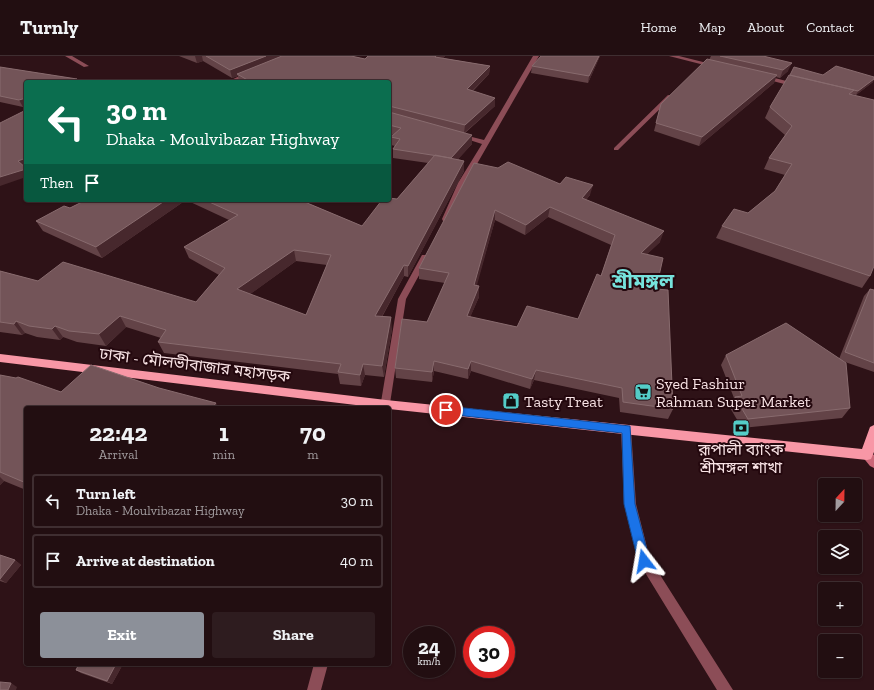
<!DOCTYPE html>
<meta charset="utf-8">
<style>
body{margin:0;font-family:"Zilla Slab","Noto Sans Bengali",serif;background:#2e1c1f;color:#f1f3f6;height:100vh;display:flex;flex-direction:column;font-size:15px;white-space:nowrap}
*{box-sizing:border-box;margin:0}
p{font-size:13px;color:#a29c9f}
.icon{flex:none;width:22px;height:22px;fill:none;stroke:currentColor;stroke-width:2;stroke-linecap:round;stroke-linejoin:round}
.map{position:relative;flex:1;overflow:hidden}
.panel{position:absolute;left:24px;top:350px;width:367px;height:260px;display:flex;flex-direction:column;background:#220e11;border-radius:4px;box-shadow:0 1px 3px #0004,0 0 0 1px #3f2e31}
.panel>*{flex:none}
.top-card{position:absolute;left:24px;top:24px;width:367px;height:122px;border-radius:4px;box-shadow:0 1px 3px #0004,0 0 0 1px #3f2e31;background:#0b6e4f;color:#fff;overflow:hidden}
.needle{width:26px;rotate:22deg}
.fabs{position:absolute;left:818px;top:422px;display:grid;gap:8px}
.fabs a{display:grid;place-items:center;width:44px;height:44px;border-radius:4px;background:#220e11;box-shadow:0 1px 3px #0004,0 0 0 1px #3f2e31;font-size:20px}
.speed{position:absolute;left:403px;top:570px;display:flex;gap:8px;font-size:20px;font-weight:700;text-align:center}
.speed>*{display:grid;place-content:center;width:52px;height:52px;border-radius:50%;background:#220e11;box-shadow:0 1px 3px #0004,0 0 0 1px #3f2e31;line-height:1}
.speed small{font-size:10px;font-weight:400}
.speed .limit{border:6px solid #d22;background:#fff;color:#111}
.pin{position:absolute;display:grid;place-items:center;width:34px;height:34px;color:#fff;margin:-17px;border:2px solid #fff;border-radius:50%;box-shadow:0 1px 4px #0007}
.me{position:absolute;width:44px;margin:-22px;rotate:346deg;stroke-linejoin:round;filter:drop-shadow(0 0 3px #0008)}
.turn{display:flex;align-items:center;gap:14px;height:84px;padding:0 16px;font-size:18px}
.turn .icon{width:52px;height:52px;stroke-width:2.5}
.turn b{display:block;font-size:28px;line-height:34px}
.then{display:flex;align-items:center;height:38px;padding:0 16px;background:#0003;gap:8px;font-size:15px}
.eta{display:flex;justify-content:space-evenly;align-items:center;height:68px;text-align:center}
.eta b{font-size:24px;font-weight:700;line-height:28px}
.action{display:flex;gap:8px;margin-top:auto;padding:8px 16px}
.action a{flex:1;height:46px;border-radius:4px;background:#8c9099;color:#fff;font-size:16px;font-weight:700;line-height:46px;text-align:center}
.action a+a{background:#2e1c1f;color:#f1f3f6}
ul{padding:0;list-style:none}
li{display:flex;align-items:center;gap:12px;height:54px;margin:0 8px 6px;padding:0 8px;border:2px solid #3f2e31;border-radius:4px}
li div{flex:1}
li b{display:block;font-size:15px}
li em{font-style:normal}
header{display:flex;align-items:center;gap:24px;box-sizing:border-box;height:56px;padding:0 20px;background:#220e11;border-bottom:1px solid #3f2e31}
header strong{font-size:19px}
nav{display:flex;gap:22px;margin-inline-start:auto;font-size:14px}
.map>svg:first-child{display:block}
</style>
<header>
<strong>Turnly</strong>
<nav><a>Home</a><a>Map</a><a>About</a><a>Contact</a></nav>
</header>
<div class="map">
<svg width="874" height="634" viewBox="0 0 874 634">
<rect width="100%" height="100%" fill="#2e1217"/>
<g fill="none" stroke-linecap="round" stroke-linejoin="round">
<path fill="#8c4d57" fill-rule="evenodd" d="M65 0H72L89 10 84 11Z
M533 0H539L466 127 450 163 449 165H443L442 163 458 127 482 88 457 80 460 78 484 84Z
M669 0H679L719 10 716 12Z
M248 16 253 17 235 26H227Z
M763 19 798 28 799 29 796 31 761 22 760 21Z
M668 39 673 40 618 94H614V92Z
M422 199H428L429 201 406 243 389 354V352H380L398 243Z
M626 369 630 370 631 373 636 448 650 503 733 634H717L638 505 624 448 621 373 622 370Z
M314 608H328L321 634H307Z"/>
<path fill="#cc6778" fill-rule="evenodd" d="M867 394 874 399V412L870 410 861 399 863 396Z"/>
<path fill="#f897a6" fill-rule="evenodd" d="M0 298 386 344 862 393 870 371 874 369V396L871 403 867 404 389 353 0 306Z"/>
</g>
<path fill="#634347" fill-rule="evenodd" d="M179 0H351L365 3 368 0H445L443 2 490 10 489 18 473 35 495 50 465 77 472 88 458 103 464 105V115L408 221 404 220 382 261 392 273 384 321 365 319 361 330 340 328 338 318 164 297 158 286 161 282 126 271 106 290 77 286 63 281 60 284 37 281 25 277 22 279 0 276V215L38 225 196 246 219 219 189 202 184 191 229 164 186 144 102 202 43 175 36 165 70 152 86 144H300L362 170 397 143 428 107 393 102V93L395 90 391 89V81L393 79 389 78V26H239L238 20 232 22 203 5 197 7ZM296 205 327 209 306 259 250 238Z
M541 0H600L588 27 531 17 532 10Z
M711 0H763L788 15 780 22 776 21 774 27 699 90 654 75 661 48 709 4Z
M0 11 77 23 78 26H26L23 51 0 46Z
M823 19 874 21 873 26 856 39 852 38 870 220 862 232 716 182 722 170 748 157 775 135 785 119 764 113 769 102 785 79 765 62 770 51Z
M498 112 560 128 590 139 586 144 660 186 647 198 656 233 673 353 668 363 620 356 619 342 534 324 530 333 471 315 468 323 434 315 432 326 396 322 395 312 427 266 445 227 419 223V212ZM548 161 611 189 601 220 578 263 517 271 470 261 479 241 476 230 495 164 525 179Z
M870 233 874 234V316L842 305 850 352 842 362 742 372 729 350 734 342 721 309 726 299 839 303 864 240Z
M0 319 61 336 159 332 26 352V434L4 425 0 429Z
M0 499 15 504 21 509 6 527 0 525Z
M79 608H123L112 628 81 617 76 614Z"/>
<path fill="#47282d" d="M195 0H202L203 5 197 7Z
M266 0H286L237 18 238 20 232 22 230 14Z
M436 0H445L435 8Z
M599 0H600L588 27 589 20Z
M792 7 788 15 780 22 783 14Z
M490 10 489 18 466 41 467 33Z
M777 19 774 27 699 90 702 81Z
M77 23 78 26H68Z
M874 23 873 26 856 39 858 35Z
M26 42V50L23 51 19 44Z
M495 42V50L464 77 465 69Z
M472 79V88L451 111V102Z
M26 102V111L22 112 18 105Z
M464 105V115L408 221V210Z
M26 113V121L0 130V121Z
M593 129 590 139 579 152 582 142Z
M166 144H186L102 202 96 191Z
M550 151 548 161 525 179 526 169Z
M495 154V164L474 240V229Z
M664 175 660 186 638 207 641 197Z
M294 194 296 205 241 245 237 233Z
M404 209V220L376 271 375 260Z
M479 230V241L466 271 467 260Z
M120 260 126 271 106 290 99 278Z
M391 261 392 273 384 321 382 310Z
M16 265 25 277 22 279 14 268Z
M55 270 63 281 60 284 52 273Z
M434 305V315L432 326V316Z
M471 305V315L468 323V313Z
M363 308 365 319 361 330 360 319Z
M536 314 534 324 530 333 532 323Z
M216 347 218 352H212Z
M0 421 4 425 0 429Z
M15 504 21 509 6 527 0 523Z
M116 608H123L112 628 107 625Z
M11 627 17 631 16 634H8Z"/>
<path fill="#735458" stroke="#886b6e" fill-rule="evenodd" d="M206 0H266L230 14Z
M282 0H351L365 3 368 0H436L435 1 490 10 467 33 495 42 465 69 389 50V26H251L237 18Z
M541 0H599L589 20 532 10Z
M720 0H763L792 7 783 14Z
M707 3 777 19 702 81 656 67 661 48Z
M836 10 874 21V23L858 35 790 19 794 11 823 19Z
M0 11 77 23 68 26H26V42L19 44 0 40Z
M789 19 854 34 849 38 874 44V210L870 220 722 170 734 153 748 157 775 135 792 108 769 102 792 70 770 51Z
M26 54V102L18 105 26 112V113L0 121V67Z
M389 56 472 79 451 102 393 93 400 83 391 81 401 72 389 69V67L390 66H389Z
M435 99 464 105 408 210 404 209 375 260 391 261 382 310 363 308 360 319 338 316 341 308 158 286 166 274 120 260 99 278 69 275 55 270 52 273 29 270 16 265 14 268 0 266V215L38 225 63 206 196 246 225 212 184 191 238 159 205 144H300L362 170 382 144H389V142L397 143ZM294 194 331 199 306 259 237 233Z
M508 106 560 128 566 121 593 129 582 142 664 175 641 197 663 202 656 233 668 234 673 353 623 346 622 332 536 314 532 323 471 305 468 313 434 305 432 316 395 312 402 263 427 266 449 217 419 212 474 107 498 112ZM550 151 615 179 601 220 597 218 578 263 527 250 517 271 467 260 479 230 474 229 495 154 526 169Z
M86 144H166L96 191 36 165 64 150 70 152Z
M870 233 874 234V307L845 296Z
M786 267 846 307 850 352 748 363 735 341 742 340 726 299Z
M91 309 159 332 216 347 212 352H26V427L0 416V319L16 322 18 321 61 336Z
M0 499 15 504 0 523Z
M79 608H116L107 625 76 614Z
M0 626 11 627 8 634H0Z"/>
<path fill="#1a73e8" stroke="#114b97" d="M446 350 630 370 635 448 650 505 648 509 644 511 640 509 638 505 624 448 622 377 446 358 441 354Z"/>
<defs>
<g id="supermarket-square" transform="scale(0.9)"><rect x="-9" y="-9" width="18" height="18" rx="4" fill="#54cdc8" stroke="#24080e"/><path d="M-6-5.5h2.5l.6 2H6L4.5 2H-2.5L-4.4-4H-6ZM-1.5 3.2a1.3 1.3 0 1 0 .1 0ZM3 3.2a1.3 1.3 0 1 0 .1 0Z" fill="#111"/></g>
<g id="shop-square" transform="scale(0.9)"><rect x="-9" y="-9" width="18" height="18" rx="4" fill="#54cdc8" stroke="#24080e"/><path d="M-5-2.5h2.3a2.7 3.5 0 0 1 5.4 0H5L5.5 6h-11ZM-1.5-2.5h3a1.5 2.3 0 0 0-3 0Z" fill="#111"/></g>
<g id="bank-square" transform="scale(0.9)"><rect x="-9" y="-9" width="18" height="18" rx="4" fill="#54cdc8" stroke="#24080e"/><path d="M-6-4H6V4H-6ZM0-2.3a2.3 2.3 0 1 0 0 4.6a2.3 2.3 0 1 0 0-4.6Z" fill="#111"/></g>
</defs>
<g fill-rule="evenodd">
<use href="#supermarket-square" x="643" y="336"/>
<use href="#shop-square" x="511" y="345"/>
<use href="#bank-square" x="741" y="372"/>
</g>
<g text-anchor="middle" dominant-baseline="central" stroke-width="4" stroke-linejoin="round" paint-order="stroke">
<g font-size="16" fill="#f8e3e5" stroke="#24080e">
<text transform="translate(195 309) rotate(7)">ঢাকা - মৌলভীবাজার মহাসড়ক</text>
</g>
<g font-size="16" fill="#f8e3e5" stroke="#24080e" text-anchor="start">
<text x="656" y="327">Syed Fashiur<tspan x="656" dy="18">Rahman Super Market</tspan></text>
<text x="524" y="345">Tasty Treat</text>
<text x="741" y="393" text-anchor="middle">রূপালী ব্যাংক<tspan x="741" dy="18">শ্রীমঙ্গল শাখা</tspan></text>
</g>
<g font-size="20" font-weight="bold" fill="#76e2dc" stroke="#24080e">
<text x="643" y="225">শ্রীমঙ্গল</text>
</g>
</g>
</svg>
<div class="fabs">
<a><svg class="needle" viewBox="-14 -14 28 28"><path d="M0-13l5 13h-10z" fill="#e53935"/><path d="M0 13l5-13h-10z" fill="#a29c9f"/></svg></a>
<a><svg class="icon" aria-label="layers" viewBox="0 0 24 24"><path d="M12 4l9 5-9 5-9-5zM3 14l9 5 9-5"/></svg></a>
<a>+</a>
<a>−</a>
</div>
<div class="speed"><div>24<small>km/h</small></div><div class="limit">30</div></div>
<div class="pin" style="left:446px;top:354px;background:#d93025"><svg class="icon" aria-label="arrive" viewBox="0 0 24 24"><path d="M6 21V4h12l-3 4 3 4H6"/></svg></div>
<svg class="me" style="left:644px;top:505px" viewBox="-20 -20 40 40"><path d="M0-17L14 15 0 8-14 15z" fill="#1a73e8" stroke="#fff" stroke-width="4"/></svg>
<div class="top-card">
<div class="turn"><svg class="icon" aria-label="left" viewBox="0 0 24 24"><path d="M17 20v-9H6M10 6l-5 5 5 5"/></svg><div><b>30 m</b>Dhaka - Moulvibazar Highway</div></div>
<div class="then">Then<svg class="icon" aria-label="arrive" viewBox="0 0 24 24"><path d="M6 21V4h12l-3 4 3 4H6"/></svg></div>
</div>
<section class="panel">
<div class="eta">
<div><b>22:42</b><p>Arrival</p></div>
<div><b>1</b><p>min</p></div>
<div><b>70</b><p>m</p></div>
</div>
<ul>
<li><svg class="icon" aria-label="left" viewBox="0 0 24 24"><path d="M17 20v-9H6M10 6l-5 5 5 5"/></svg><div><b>Turn left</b><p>Dhaka - Moulvibazar Highway</p></div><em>30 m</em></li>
<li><svg class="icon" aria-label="arrive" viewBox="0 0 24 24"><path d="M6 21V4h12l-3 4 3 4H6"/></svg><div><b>Arrive at destination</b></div><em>40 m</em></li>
</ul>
<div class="action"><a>Exit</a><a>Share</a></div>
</section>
</div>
